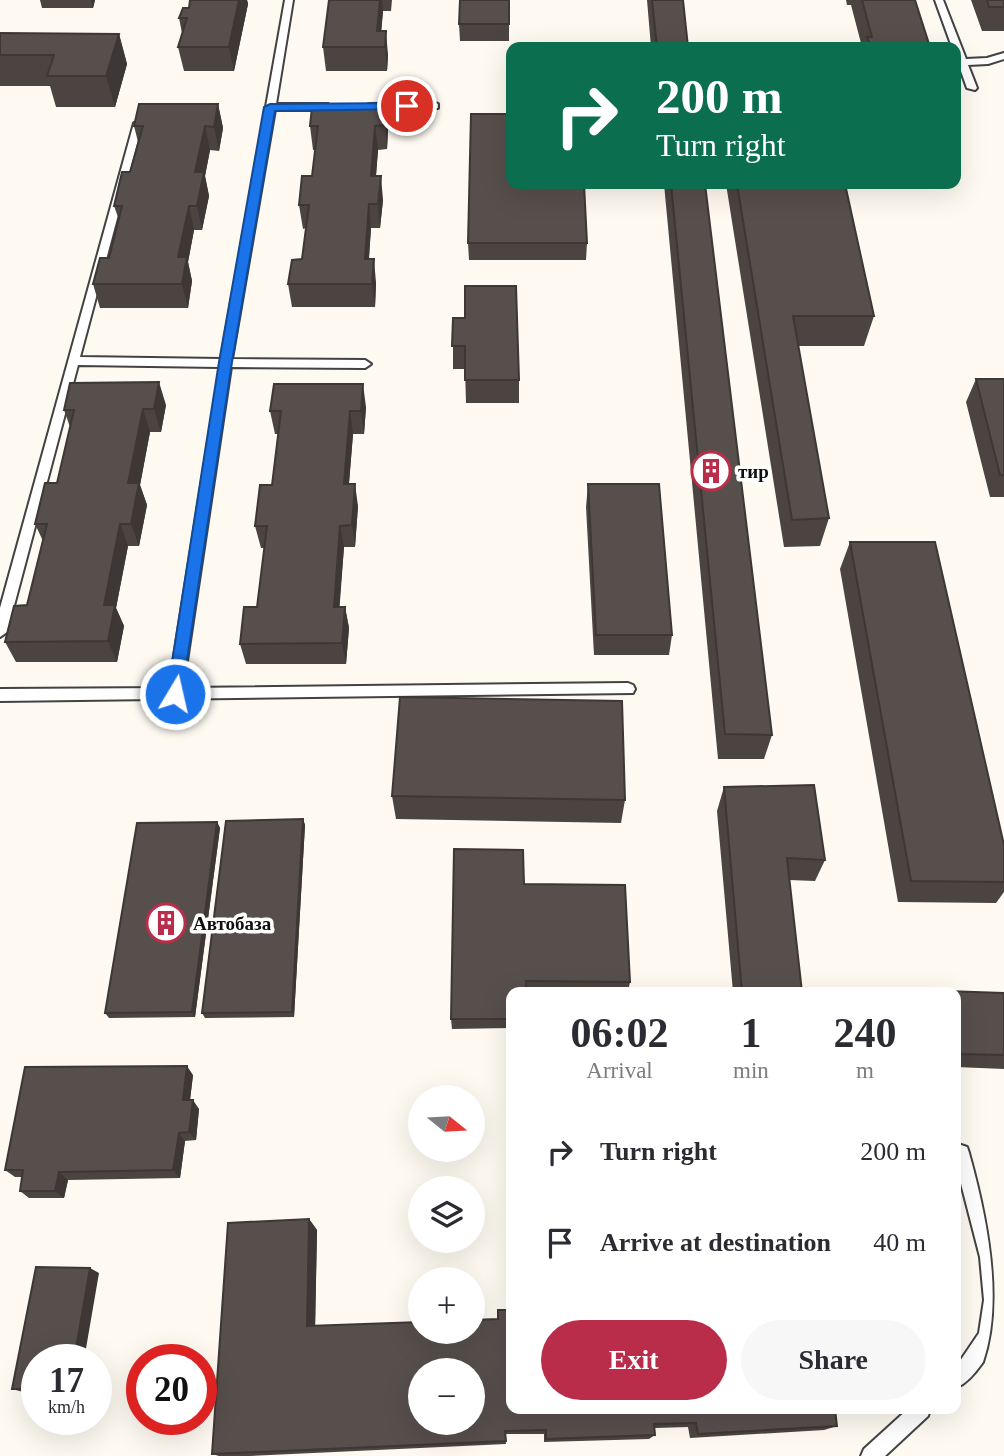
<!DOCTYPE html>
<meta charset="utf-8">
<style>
body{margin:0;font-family:Georgia,serif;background:#f7f7f7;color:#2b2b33;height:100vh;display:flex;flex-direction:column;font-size:26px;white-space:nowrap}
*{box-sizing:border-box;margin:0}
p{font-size:23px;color:#7c7c81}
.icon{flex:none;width:38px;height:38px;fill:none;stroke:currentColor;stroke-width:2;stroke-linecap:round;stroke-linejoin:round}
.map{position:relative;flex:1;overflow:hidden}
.details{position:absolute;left:506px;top:987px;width:455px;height:427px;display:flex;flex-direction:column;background:#fff;border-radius:14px;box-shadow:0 7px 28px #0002}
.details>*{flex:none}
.hud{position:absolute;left:506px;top:42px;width:455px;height:147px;border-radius:14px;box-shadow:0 7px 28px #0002;background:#0b6e4f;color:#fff;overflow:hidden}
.needle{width:46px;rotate:108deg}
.buttons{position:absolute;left:408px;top:1085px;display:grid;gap:14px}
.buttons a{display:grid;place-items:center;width:77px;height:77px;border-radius:50%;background:#fff;box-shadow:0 7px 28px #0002;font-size:35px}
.speed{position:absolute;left:21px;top:1344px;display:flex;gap:14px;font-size:35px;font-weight:700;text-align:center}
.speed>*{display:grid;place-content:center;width:91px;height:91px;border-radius:50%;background:#fff;box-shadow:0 7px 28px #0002;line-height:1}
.speed small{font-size:18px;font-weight:400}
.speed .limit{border:10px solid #d22;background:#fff;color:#111}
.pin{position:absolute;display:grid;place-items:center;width:60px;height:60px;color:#fff;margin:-30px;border:4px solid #fff;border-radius:50%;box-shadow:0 2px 7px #0007}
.me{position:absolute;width:77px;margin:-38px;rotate:9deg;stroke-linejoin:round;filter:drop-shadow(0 0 5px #0008)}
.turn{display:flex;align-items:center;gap:24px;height:147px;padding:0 35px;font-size:32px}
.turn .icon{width:91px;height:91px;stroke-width:2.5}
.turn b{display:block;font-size:49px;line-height:60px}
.eta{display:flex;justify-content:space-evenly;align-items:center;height:119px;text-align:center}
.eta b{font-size:42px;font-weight:800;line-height:49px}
.primary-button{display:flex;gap:14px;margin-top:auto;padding:14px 35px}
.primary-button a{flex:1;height:80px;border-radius:42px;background:#b92d4a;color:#fff;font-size:28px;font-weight:800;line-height:80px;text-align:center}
.primary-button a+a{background:#f7f7f7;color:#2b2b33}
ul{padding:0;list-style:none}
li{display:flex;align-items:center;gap:21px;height:91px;padding:0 35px}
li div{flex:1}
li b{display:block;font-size:26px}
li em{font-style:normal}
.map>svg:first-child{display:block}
</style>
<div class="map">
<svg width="1004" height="1456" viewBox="0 0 1004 1456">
<rect width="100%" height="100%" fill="#fefaf2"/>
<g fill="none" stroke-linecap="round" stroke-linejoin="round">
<g stroke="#424242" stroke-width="4">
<path id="service" d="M285 0H293L276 104H328L333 107 328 110H275L232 359 365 360 371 364 365 368 231 367 183 688 628 683 633 685 635 689 633 693 0 701V689L169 688 220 367 78 365 7 632 0 637V608L134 123 142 125 80 357 221 359Z
M935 0H943L966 59 987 58 1004 53V59L988 64 968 65 977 88 975 90 967 88 956 57V47H952Z
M435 103 438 104V108L369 110 364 107 369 104Z
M961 1145 967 1147 969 1153C987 1217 1004 1301 983 1362 976 1372 967 1383 956 1388V1367L979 1333 984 1300 980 1257 956 1164V1147Z
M908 1409H930L928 1416 885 1456H861L864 1449Z"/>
</g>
<use href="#service" fill="#fff" fill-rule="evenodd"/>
</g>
<path fill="#4b4441" d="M40 0H95L93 8H42Z
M190 0H247L248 4 234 71H184L178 47 182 33 179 18 189 8Z
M329 0H392L391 11H383L381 31 388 55 387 71H326L323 47Z
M509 0V41H460L459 24Z
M647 0H683L688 47H651Z
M846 0H915L930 47H862L851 5H847Z
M971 0H1004V31H982Z
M0 33 119 34 127 64 115 107H56L50 86H0Z
M218 104 223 128 219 151 210 150 205 176 209 196 202 230H194L188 262 192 281 188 308H100L93 284 109 258 119 220 114 206 130 172 138 142 134 126Z
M386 106 388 130 387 149 378 150 376 176 383 200 380 228H371L369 259 376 283 375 307H292L288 284 302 259 306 228 303 229 299 205 312 176 315 150H313L310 126Z
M664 184H705L772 735 764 759H718Z
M726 184H845L874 316 864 346H798L829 518 820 546 784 547Z
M468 243H587L586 260H469Z
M453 318 519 380V403H466L465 369H453Z
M976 379H1004V497H990L966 402Z
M166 405 161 432H150L140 485 147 505 139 546H128L116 608 124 626 117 662H16L5 642 27 605 43 541 35 524 57 483 70 427 64 410Z
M366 407 364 434H353L349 484 358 506 355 547H344L339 607H345L349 628 346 664H246L240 644 257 607 265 548H261L255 526 272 485 278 434H275L270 411Z
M588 484 672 635 669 655H594L586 507Z
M850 542 1004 845V892L996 903 898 902 840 569Z
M724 787 825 860 815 881 789 880 802 992H733L717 811Z
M392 796 625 800 621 823 396 819Z
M303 819 305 825 294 1017 205 1018 202 1013Z
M217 822 220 828 195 1017 109 1018 105 1013Z
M524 884 630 982 628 992H511V1028L452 1029 451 1019Z
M886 989 1004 993V1069L956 1067V992H884Z
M193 1075 190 1100 199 1109 196 1140 185 1141 180 1178 68 1180 64 1198H29L20 1191 22 1177H15L5 1170Z
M309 1219 317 1230 315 1326 837 1426 824 1430 690 1438 688 1427 655 1428V1435L649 1439 544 1442V1434H505L506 1444 249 1456H219L212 1454Z
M99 1273 37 1360V1392H23L12 1389Z"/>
<path fill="#3d3735" d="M91 0H95L93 8Z
M239 0H247L248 4 234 71 229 47Z
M380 0H382L383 11 380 47 377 31Z
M386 31 388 55 387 71 385 47Z
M119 34 127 64 115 107 106 76Z
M218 104 223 128 219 151 214 127Z
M386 106 388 130 387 149 385 125Z
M205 126 210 150 205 176 209 196 202 230 197 206 195 172Z
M375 126 378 150 374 200 371 176Z
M381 176 383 200 380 228 378 204Z
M369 204 371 228 367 283 365 259Z
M189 206 194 230 188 262 192 281 188 308 182 284 178 257Z
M374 259 376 283 375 307 372 284Z
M159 382 166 405 161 432 154 409Z
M363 384 366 407 364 434 361 411Z
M143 409 150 432 140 485 147 505 139 546 131 524 128 483Z
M350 411 353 434 347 506 344 484Z
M355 484 358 506 355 547 352 525Z
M120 524 128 546 116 608 124 626 117 662 108 641 104 605Z
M340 526 344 547 338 628 334 607Z
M345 607 349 628 346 664 342 643Z
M303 819 305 825 294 1017 292 1012Z
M217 822 220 828 195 1017 192 1012Z
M187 1066 193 1075 189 1108 183 1100Z
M193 1100 199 1109 196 1140 189 1132Z
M179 1133 185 1141 180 1178 173 1170Z
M59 1172 68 1180 64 1198 55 1191Z
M309 1219 317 1230 315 1334 307 1326Z
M90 1268 99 1273 84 1360H74Z"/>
<path fill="#574f4c" stroke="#3d3735" stroke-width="2" fill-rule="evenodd" d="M190 0H239L229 47H178L187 18H179L183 8H189Z
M329 0H380L377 31H386L385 47H323Z
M460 0H509V24H459Z
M652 0H683L688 47H657Z
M862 0H915L930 47H871L867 37H872Z
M987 0H1004V7H989Z
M0 33 119 34 106 76H47L54 55H0Z
M139 104H218L214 127 205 126 195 172H204L197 206H189L178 257H187L182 284H93L100 258H109L122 206H114L122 172H130L143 126H134Z
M386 106 385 125 375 126 371 176H381L378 204H369L365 259H374L372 284H288L292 260 302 259 309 205H299L302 176H312L318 126H310L312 107Z
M471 114H511V184H584L587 243H468Z
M671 184H705L772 735 725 734Z
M737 184H845L874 316H793L829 518 792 520Z
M465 286H516L519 380H465V346H452L453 318H465Z
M976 379H1004V475H1000Z
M159 382 154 409H143L128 483H139L131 524H120L104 605H115L108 641 5 642 14 606 27 605 47 524H35L45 483H57L74 410H64L70 383Z
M274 384H363L361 411H350L344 484H355L352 525 340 526 334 607H345L342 643 240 644 244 607H257L267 526H255L260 485H272L281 411H270Z
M588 484H659L672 635H596Z
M850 542H935L1004 845V882L911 881Z
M400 697 622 701 625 800 392 796Z
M814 785 825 860 787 858 802 992H742L724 787Z
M303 819 292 1012 202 1013 226 821Z
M217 822 192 1012 105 1013 137 823Z
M454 849 523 850 524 884 625 885 630 982 526 981V992H511V1019H451Z
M886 989 1004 993V1055L956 1054V992H886Z
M187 1066 183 1100H193L189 1132 179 1133 173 1170 59 1172 55 1191H20L23 1170H5L25 1067Z
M309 1219 307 1326 420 1322V1332H472V1320L498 1319V1310H511V1409H835L837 1426 698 1434 696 1423 654 1424 655 1435 546 1439V1430L505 1431 506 1441 212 1454 228 1223ZM420 1370H472V1423H420Z
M36 1267 90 1268 74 1360H37V1389H12Z"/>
<path fill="#1a73e8" stroke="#114b97" stroke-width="2" d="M407 103 411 104V109L275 111 232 362 182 694 175 700 169 698 167 694 219 362 264 107 270 104Z"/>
<defs>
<g id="building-ring" transform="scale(2.0125)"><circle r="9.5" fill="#fff" stroke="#b92d4a" stroke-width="1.5"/><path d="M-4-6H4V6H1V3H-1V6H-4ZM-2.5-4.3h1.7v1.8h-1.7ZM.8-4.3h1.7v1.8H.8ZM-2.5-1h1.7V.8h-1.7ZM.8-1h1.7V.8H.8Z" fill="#b92d4a"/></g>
</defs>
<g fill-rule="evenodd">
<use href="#building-ring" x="711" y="471"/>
<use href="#building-ring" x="166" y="923"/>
</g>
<g text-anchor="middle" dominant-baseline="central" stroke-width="7" stroke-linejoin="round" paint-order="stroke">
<g font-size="19" font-weight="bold" fill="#0f0f0f" stroke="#fff" text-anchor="start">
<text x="738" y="471">тир</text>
<text x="193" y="923">Автобаза</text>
</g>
</g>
</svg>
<div class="buttons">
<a><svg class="needle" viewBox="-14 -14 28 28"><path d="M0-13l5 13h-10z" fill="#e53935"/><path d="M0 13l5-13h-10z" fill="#7c7c81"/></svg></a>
<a><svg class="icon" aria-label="layers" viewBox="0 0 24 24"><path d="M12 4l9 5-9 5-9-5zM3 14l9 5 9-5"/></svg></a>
<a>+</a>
<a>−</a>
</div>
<div class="speed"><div>17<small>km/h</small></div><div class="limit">20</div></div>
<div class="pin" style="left:407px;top:106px;background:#d93025"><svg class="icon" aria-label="arrive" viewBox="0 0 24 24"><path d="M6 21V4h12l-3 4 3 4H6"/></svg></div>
<svg class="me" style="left:175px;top:694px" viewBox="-20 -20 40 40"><circle r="17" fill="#1a73e8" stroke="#fff" stroke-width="3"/><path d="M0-11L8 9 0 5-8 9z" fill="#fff"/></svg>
<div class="hud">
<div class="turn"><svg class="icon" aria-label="right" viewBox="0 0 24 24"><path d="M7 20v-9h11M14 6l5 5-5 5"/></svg><div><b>200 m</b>Turn right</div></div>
</div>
<section class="details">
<div class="eta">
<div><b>06:02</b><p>Arrival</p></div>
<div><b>1</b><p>min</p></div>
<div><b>240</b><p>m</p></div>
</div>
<ul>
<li><svg class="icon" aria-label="right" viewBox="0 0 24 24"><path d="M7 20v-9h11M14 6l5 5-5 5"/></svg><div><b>Turn right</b></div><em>200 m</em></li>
<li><svg class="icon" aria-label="arrive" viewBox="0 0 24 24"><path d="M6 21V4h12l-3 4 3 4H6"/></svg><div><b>Arrive at destination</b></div><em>40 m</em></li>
</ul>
<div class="primary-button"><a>Exit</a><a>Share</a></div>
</section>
</div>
